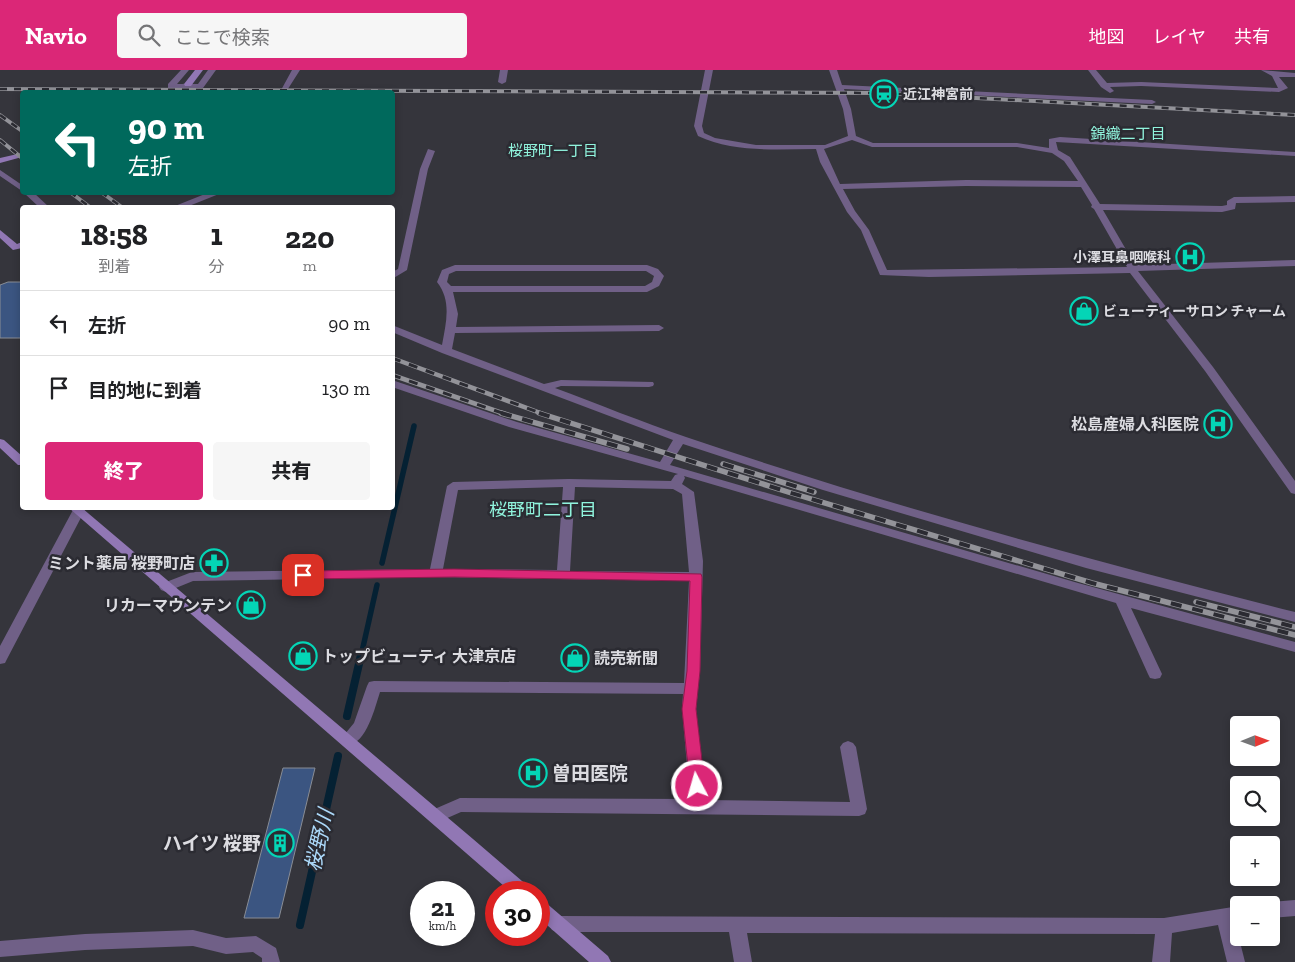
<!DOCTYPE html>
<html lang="ja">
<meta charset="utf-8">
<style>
body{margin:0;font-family:"Zilla Slab","Noto Sans JP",serif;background:#f6f6f6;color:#202124;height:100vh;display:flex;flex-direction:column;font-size:19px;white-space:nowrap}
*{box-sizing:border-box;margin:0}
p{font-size:16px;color:#757577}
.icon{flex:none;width:28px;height:28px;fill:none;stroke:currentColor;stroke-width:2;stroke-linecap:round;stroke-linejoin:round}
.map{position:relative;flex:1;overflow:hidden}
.sheet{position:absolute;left:20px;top:135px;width:375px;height:305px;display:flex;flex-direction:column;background:#fff;border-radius:5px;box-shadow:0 2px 8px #0003}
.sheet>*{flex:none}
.hud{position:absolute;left:20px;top:20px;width:375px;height:105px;border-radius:5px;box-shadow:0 2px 8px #0003;background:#00695c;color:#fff;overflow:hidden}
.needle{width:32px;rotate:89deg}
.controls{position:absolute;left:1230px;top:646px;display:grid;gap:10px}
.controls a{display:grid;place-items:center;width:50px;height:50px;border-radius:5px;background:#fff;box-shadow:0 2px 8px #0003;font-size:25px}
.speed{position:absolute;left:410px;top:811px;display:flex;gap:10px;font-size:25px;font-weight:700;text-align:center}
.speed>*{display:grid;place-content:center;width:65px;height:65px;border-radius:50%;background:#fff;box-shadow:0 2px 8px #0003;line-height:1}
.speed small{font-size:12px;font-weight:400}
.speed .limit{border:8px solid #d22;background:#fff;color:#111}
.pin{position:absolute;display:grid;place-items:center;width:42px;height:42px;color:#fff;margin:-21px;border-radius:10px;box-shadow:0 2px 8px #0006}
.me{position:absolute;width:55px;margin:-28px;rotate:354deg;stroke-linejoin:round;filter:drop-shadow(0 0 4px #0008)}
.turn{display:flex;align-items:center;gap:18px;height:105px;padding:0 25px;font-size:22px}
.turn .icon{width:65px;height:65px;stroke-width:2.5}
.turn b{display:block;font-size:35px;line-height:42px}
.eta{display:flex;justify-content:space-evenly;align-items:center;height:85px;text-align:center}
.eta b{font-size:30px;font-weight:800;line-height:35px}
.cta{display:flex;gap:10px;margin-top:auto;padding:10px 25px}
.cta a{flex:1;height:58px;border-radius:5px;background:#db2777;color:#fff;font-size:20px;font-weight:800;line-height:58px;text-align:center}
.cta a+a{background:#f6f6f6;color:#202124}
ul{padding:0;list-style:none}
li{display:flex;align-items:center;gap:15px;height:65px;padding:0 25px;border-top:1px solid #e0e0e0}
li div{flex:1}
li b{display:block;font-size:19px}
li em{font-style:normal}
header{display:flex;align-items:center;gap:30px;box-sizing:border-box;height:70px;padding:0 25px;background:#db2777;color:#fff}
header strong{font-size:24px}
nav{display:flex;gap:28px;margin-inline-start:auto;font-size:18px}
.search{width:350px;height:45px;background:#f6f6f6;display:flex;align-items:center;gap:12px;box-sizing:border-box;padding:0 18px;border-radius:5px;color:#757577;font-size:19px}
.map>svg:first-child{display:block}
</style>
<header>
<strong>Navio</strong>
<div class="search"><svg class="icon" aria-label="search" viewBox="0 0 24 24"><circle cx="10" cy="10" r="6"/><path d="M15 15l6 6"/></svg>ここで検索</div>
<nav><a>地図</a><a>レイヤ</a><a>共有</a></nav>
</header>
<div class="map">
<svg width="1295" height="892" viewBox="0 0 1295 892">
<rect width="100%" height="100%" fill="#35353c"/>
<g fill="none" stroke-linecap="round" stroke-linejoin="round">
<path stroke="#052133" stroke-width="5.5" d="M382 493 414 356
M361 586 377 515"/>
<path stroke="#052133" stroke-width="8" d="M347 646 361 585
M300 855 338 686"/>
</g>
<path fill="#3b5581" stroke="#898d95" d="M8 212H22V268H0V215Z
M283 698H315L279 848H244Z"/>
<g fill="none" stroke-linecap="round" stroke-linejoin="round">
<path stroke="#4e4e55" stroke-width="8" stroke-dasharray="8 4" stroke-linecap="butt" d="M181 22 188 14"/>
<path fill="#706087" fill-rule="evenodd" d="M181 0H189L177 14H198L208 0H216L203 18H168V14Z
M292 0H300L286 22H280Z
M500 0H508L506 12 502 14 498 12Z
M705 0H713L702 56 704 63 715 68 756 75H825L848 66 843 39 829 0H837L842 15 1152 30 1156 32 1152 34 844 19 851 39 856 66 873 73H1017L1049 78V69L1060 67 1295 82V86L1056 72 1058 80 1070 87 1100 134 1222 136 1227 135V131L1234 127 1295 126V132L1236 133 1235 139 1222 142 1103 140 1135 195 1295 190V196L1138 201 1213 297 1295 411V424L1291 423 1205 301 1130 203 929 207 880 205 861 160 847 142 820 92 816 79C777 79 734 83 698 66L694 56ZM852 70 872 77H1017L1052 83 1064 91 1078 111 966 110 840 114 824 79ZM966 116 1081 117 1092 135 1091 137 1094 139 1127 197 887 200 869 160 855 141 843 119Z
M1088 0H1096L1107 13 1141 12 1278 18 1272 6 1261 0 1295 3V7H1279L1288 18 1279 22 1141 16 1110 17 1114 21 1110 23 1101 17Z
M428 79 435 81 428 99 407 200 392 209V202L398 199 420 99Z
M0 100 22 115V121L0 106Z
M23 122H33L50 138H40Z
M210 122H224L184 138H170Z
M455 195H647L658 199 664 206 659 216 647 222H453L458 244 456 257 659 255 664 258 659 261 455 263 452 279 544 314 561 310 653 312 654 314 653 316 649 317 561 316 555 318C598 334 642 352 686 367 886 435 1090 490 1295 542V552L1086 498 823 420 683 374 670 395 1078 513 1295 572V582L1131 538 1162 604 1160 608 1155 609 1150 608 1148 604 1116 533 684 406 685 408 682 414 694 422 703 491 700 601 696 639 706 730 850 732 840 677 843 673 848 671 853 673 856 677 867 739 865 744 859 746 461 742 436 753 430 751 428 746 430 741 460 728 690 729 682 639 683 624 380 622C375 637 365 681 343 674L340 670 354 653 367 616 369 612 374 611 684 613 689 511 436 507 193 511 166 522 161 520 159 517 161 514 192 502 430 499 447 416 453 412 569 409 671 411 675 405 678 404 509 357 392 317V310L517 352 660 392 673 370 442 283 392 262V255L442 275C446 253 452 231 437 212L442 200ZM456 201H646L654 206 652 212 645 216H451L447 212 449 204ZM563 417 557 500 443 499 458 420ZM575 417 673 419 682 424 689 502 570 501Z
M74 438H86L7 589 5 593 0 594V576Z
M1295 830V846L1271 848V835H1265L1271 832Z
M1239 836V852H1235L1245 892H1227L1218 855 1172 863 1170 892H1152L1155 864 747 863 752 892H734L729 862H558L552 860 549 854 552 848 558 846 1164 848Z
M193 860 226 868 256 866 276 878 280 892H262V888L253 882 226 884 193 876 85 880 0 887V871L85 864Z"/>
<path fill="#9177b4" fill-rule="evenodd" d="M195 0H203L191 16H185L184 14Z
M22 83V87L0 93V88Z
M0 160 17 174 22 172V178L13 180 0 168Z
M0 369 4 370 22 386V395H18L0 378Z
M69 438H82L473 769 529 817 531 822H511Z
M539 829 545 832 608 886 611 892H589L539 848Z"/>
<g stroke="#939399" stroke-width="4">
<path id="rail-far2" d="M0 19 884 23 1295 45
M0 45 22 61
M0 70 22 88
M70 122 91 138
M101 122 123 138"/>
</g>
<g stroke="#939399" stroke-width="4.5">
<path id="rail-far1" d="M392 288 543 344
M392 305 505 344"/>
</g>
<g stroke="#939399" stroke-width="5.5">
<path id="rail" d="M501 343 627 379
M539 343 788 422 1092 513 1295 565
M723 394 814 422
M1196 532 1295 557"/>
</g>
<use href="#rail-far2" stroke="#2b2b32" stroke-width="2.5" stroke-dasharray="7" stroke-linecap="butt"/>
<use href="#rail-far1" stroke="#2b2b32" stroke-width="3" stroke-dasharray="9" stroke-linecap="butt"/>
<use href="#rail" stroke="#2b2b32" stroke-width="4" stroke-dasharray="11" stroke-linecap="butt"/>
</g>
<path fill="#db2777" stroke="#8e194d" d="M454 499 701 504 702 507 700 601 696 639 705 716 702 721H692L690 716 682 639 687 601 690 511 454 507 303 509 297 505 303 501Z"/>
<defs>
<g id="station-ring" transform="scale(1.4375)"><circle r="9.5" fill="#2b2b32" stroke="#04d5b6" stroke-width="1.5"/><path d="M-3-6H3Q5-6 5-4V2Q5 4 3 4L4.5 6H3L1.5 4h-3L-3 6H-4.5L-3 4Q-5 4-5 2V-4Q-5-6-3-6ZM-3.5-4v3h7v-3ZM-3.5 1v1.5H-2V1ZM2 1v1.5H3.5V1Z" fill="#04d5b6"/></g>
<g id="hospital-ring" transform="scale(1.4375)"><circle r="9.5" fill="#2b2b32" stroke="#04d5b6" stroke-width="1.5"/><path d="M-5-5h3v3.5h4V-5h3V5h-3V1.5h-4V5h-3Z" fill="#04d5b6"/></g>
<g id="shop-ring" transform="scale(1.4375)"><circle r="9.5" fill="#2b2b32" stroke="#04d5b6" stroke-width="1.5"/><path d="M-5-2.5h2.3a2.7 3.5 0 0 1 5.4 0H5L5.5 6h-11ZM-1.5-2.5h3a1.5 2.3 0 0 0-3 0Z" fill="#04d5b6"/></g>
<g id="pharmacy-ring" transform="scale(1.4375)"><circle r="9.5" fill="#2b2b32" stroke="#04d5b6" stroke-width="1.5"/><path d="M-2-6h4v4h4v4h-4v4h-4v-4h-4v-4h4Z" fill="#04d5b6"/></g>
<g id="building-ring" transform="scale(1.4375)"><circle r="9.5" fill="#2b2b32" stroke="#04d5b6" stroke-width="1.5"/><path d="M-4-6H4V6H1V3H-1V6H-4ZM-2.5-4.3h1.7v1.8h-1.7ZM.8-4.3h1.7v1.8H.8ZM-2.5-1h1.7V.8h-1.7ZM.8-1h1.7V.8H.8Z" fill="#04d5b6"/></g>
</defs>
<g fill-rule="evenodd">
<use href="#station-ring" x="884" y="24"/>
<use href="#hospital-ring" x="1190" y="187"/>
<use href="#shop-ring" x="1084" y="241"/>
<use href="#hospital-ring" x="1218" y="354"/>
<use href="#pharmacy-ring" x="214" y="493"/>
<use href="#shop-ring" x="251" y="535"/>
<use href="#shop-ring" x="303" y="586"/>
<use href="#shop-ring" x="575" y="588"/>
<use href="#hospital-ring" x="533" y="703"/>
<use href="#building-ring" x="280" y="773"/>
</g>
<g text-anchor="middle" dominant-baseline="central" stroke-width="5" stroke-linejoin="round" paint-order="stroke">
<g font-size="14" font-weight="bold" fill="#dcdce1" stroke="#2b2b32" text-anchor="start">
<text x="903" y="24">近江神宮前</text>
<text x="1171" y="187" text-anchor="end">小澤耳鼻咽喉科</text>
<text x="1103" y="241">ビューティーサロン チャーム</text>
</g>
<g font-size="15" fill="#90f4dd" stroke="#2b2b32">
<text x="1128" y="64">錦織二丁目</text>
<text x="553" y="81">桜野町一丁目</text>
</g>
<g font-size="16" font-weight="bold" fill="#dcdce1" stroke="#2b2b32" text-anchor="end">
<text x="1199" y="354">松島産婦人科医院</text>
<text x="195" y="493">ミント薬局 桜野町店</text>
<text x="232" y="535">リカーマウンテン</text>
<text x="322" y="586" text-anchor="start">トップビューティ 大津京店</text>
<text x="594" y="588" text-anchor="start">読売新聞</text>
</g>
<g font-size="18" fill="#90f4dd" stroke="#2b2b32">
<text x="543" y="440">桜野町二丁目</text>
</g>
<g font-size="19" font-weight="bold" fill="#dcdce1" stroke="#2b2b32" text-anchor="start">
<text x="552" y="703">曽田医院</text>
<text x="261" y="773" text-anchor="end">ハイツ 桜野</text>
</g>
<g font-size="21" font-style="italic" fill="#abd8f9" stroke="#2b2b32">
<text transform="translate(319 770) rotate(-77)">桜野川</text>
</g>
</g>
</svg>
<div class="controls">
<a><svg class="needle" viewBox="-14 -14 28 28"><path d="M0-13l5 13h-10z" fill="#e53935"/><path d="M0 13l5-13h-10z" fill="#757577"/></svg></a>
<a><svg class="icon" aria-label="search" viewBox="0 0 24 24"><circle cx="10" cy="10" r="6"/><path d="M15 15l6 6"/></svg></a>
<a>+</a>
<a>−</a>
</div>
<div class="speed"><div>21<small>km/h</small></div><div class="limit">30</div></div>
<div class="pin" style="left:303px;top:505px;background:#d93025"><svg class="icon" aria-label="arrive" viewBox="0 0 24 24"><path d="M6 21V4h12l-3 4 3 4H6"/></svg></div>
<svg class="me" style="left:697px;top:716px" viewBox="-20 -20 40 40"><circle r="17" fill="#db2777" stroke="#fff" stroke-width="3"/><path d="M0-11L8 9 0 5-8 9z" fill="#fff"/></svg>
<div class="hud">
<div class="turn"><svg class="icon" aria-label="left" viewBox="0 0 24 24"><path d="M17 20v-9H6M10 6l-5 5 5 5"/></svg><div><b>90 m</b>左折</div></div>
</div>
<section class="sheet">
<div class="eta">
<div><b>18:58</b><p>到着</p></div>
<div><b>1</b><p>分</p></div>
<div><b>220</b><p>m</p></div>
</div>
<ul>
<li><svg class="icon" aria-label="left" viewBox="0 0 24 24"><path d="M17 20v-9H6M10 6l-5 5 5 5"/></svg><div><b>左折</b></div><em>90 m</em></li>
<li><svg class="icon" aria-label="arrive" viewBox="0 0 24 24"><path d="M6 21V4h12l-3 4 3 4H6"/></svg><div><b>目的地に到着</b></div><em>130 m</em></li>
</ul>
<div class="cta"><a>終了</a><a>共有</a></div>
</section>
</div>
